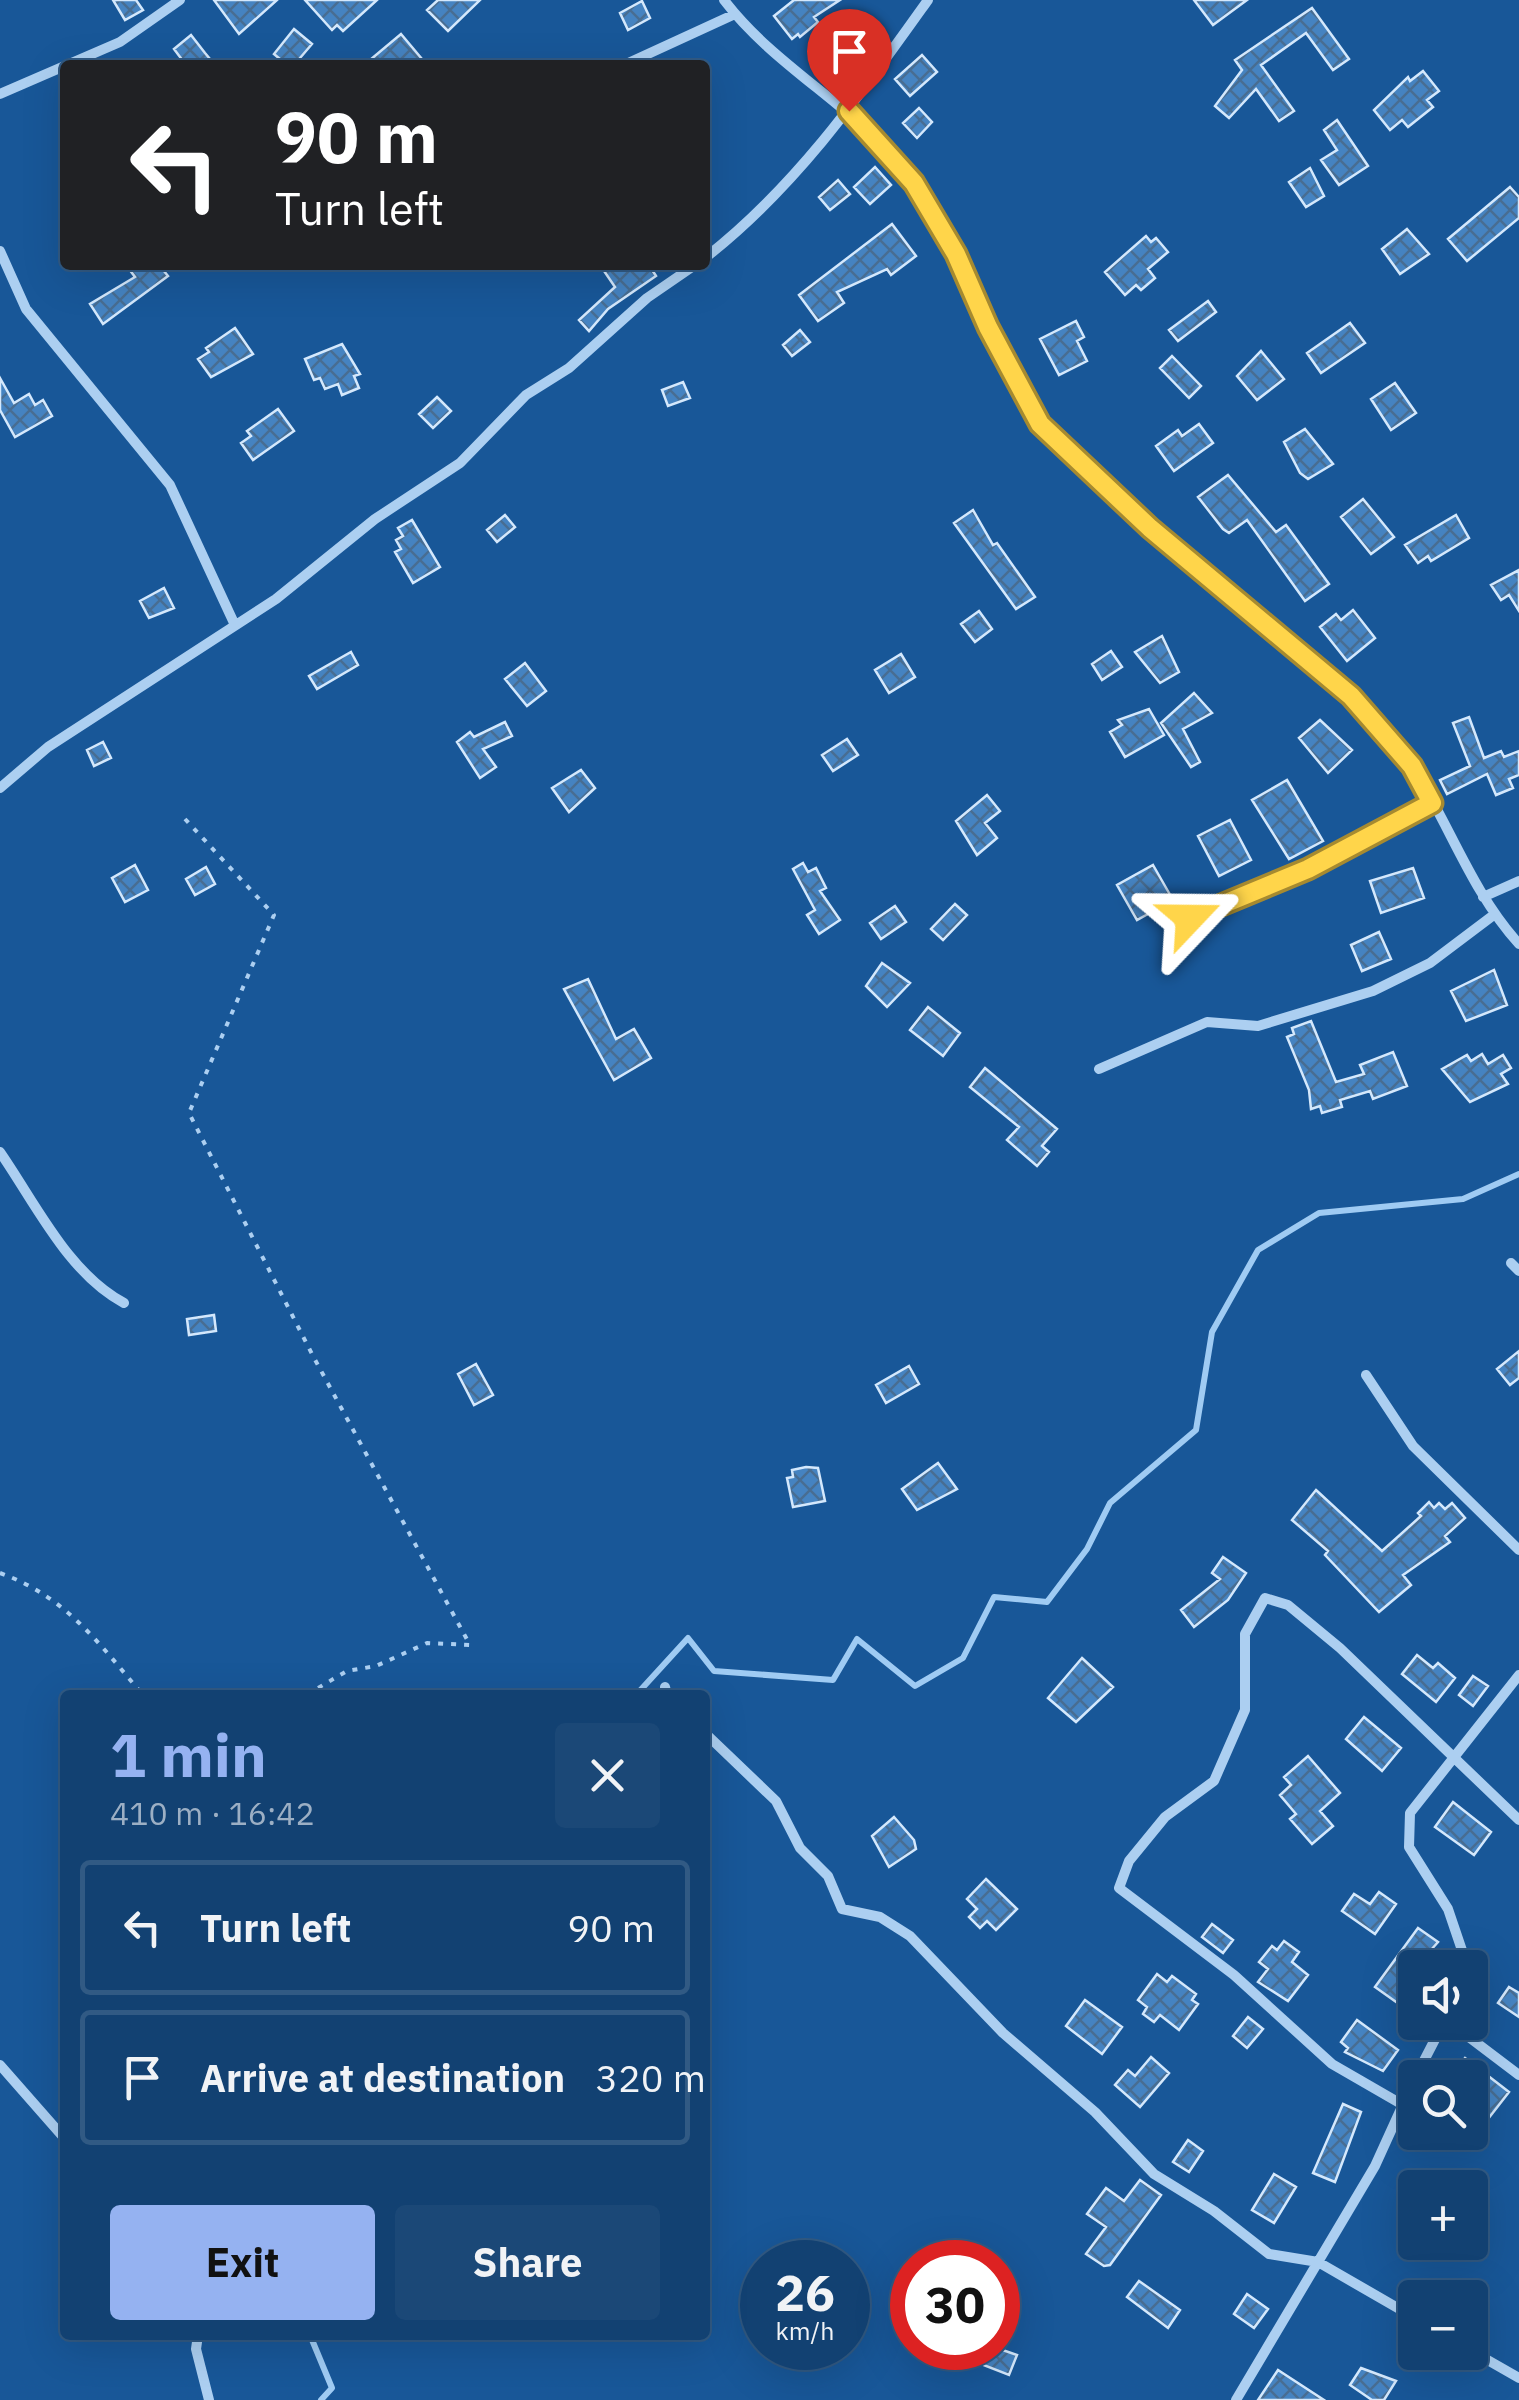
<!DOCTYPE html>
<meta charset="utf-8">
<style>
body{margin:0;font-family:"IBM Plex Sans",sans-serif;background:#1b4877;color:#f1f3f6;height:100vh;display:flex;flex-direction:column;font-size:38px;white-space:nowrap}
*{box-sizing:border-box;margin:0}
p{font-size:32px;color:#9cafc4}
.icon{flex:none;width:55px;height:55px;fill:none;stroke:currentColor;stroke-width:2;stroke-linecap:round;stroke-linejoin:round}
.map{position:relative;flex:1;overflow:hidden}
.sheet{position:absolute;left:60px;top:1690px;width:650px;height:650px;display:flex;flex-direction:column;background:#124172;border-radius:10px;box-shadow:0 10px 40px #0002,0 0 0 2px #315a84}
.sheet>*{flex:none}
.guide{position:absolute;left:60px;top:60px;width:650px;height:210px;border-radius:10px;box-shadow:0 10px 40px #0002,0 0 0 2px #315a84;background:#202124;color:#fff;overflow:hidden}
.tools{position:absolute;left:1398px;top:1950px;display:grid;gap:20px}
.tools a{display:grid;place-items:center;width:90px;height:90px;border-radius:10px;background:#124172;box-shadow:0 10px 40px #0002,0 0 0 2px #315a84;font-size:50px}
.speed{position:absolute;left:740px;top:2240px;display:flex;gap:20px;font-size:50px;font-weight:700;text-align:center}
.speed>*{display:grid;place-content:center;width:130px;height:130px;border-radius:50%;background:#124172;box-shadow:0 10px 40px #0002,0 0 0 2px #315a84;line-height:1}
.speed small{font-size:25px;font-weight:400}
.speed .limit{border:15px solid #d22;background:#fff;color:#111}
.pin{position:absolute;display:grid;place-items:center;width:85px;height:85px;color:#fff;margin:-102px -42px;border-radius:50% 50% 50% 0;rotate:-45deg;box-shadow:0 0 10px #0007}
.pin .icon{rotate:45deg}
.me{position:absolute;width:110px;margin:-55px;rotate:67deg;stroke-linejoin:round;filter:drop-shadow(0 0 8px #0008)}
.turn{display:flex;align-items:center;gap:35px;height:210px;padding:0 50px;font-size:45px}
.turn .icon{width:130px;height:130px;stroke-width:2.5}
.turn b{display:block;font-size:70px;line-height:85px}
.round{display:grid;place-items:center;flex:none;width:105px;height:105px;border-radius:10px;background:#1b4877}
.headline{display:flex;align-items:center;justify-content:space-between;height:170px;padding:0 50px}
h1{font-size:60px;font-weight:700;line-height:75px;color:#95b2f1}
.cta{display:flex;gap:20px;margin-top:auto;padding:20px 50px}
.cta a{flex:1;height:115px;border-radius:10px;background:#95b2f1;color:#111;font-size:40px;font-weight:700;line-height:115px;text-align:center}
.cta a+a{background:#1b4877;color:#f1f3f6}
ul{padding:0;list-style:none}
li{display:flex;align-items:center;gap:30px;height:135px;margin:0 20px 15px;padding:0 30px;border:5px solid #315a84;border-radius:10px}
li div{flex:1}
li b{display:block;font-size:38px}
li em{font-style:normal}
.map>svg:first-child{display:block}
</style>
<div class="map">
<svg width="1519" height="2400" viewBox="0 0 1519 2400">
<defs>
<pattern id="building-cross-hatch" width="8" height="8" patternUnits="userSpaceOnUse" patternTransform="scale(2.5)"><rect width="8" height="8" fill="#4583c1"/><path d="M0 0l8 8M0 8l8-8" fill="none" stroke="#486d92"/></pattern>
</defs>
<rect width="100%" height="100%" fill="#185798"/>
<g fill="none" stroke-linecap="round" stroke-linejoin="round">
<path stroke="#9fcbf3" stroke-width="6" d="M636 1695 688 1638 714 1671 833 1680 857 1639 915 1686 963 1658 994 1597 1047 1602 1087 1549 1110 1503 1196 1430 1212 1332 1258 1250 1319 1213 1463 1199 1519 1174
M310 2335 332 2388 321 2400"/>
</g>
<path fill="url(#building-cross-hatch)" stroke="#d4e8fc" stroke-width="2.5" d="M113 0H136L143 10 125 20Z
M214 0H277L239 34Z
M305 0H377L343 31 337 25 332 30Z
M438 0H480L448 31 427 10Z
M794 0H840L814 17 818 22 800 37 798 34 792 39 774 16Z
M1194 0H1247L1213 25Z
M642 1 650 18 628 30 620 13Z
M1312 8 1349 59 1333 70 1306 33 1261 65 1294 111 1279 121 1256 89 1229 118 1215 106 1242 70 1235 60Z
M294 29 312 44 294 65H287L274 54Z
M401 34 427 65H364Z
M191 35 205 53 215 65H186L174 49Z
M922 55 937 72 910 96 895 79Z
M1423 71 1439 91 1427 100 1433 107 1408 127 1402 120 1390 130 1374 110 1408 77 1410 81Z
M919 108 932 122 917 138 903 123Z
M1337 120 1368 166 1339 185 1321 160 1337 150 1324 130Z
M875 167 891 185 870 204 854 187Z
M1310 168 1324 196 1306 207 1289 182Z
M838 180 850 194 830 210 819 197Z
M1510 187 1519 197V218L1467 261 1448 239Z
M892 224 916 256 891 275 887 269 837 292 844 303 818 321 799 295Z
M1407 229 1429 254 1400 274 1382 249Z
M1146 236 1151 242 1156 238 1168 252 1148 269 1155 278 1141 290 1136 285 1125 295 1105 272Z
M126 265H159L168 276 103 324 90 304 135 277Z
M600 265H649L656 276 608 309 589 331 579 320 615 287Z
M1208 301 1216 312 1178 341 1169 330Z
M1076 321 1084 337 1077 341 1087 361 1059 375 1040 339Z
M1350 323 1365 343 1321 373 1307 353Z
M235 328 253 354 211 377 198 359 209 352 206 348Z
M800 330 810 342 792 356 783 345Z
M342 344 360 374 354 376 359 388 342 395 338 384 325 389 320 378 314 380 305 359Z
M1261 351 1284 379 1257 400 1237 376Z
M1172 356 1201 386 1189 398 1160 368Z
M0 378 14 403 29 394 35 405 43 400 52 416 15 437 0 410Z
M683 382 690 398 668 406 662 390Z
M1395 383 1416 413 1391 430 1371 399Z
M437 397 451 411 433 428 419 414Z
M278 409 294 431 253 460 241 443 251 436 247 431Z
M1199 424 1213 443 1174 471 1156 446 1178 430 1182 436Z
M1305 429 1333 464 1308 479 1300 473 1284 442Z
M1228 475 1276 532 1286 525 1329 584 1305 601 1247 520 1229 533 1223 529 1198 497Z
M1363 499 1394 537 1371 554 1341 517Z
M973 510 993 545 997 543 1035 597 1016 609 954 523Z
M505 515 515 527 497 542 487 530Z
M1456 515 1469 538 1431 561 1428 556 1418 563 1405 545Z
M412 520 440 567 413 583 395 552 401 549 396 540 403 536 398 528Z
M1519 570V611L1509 595 1501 600 1491 585Z
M164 588 174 608 149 618 140 601Z
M1353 610 1375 638 1347 661 1320 627 1336 614 1341 620Z
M979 611 992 629 975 642 961 624Z
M1162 636 1179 672 1160 683 1135 652Z
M1111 651 1122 667 1102 680 1092 664Z
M351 652 358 665 317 689 309 676Z
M901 654 915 677 889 693 875 670Z
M525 663 546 691 527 706 505 679Z
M1194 693 1212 713 1183 729 1200 762 1191 767 1161 723Z
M1149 709 1164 735 1125 757 1110 732 1122 725 1118 720Z
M1469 717 1484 758 1501 751 1504 757 1519 751V775L1509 779 1513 788 1496 795 1487 774 1447 794 1440 780 1470 766 1453 723Z
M1320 720 1352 750 1328 773 1299 738Z
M505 722 512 736 483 749 496 767 480 778 457 742 470 732 474 737Z
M847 739 858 755 833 771 822 755Z
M103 742 111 758 94 766 87 750Z
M581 770 595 788 569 812 552 788Z
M1287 780 1323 841 1289 859 1252 800Z
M987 795 1000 811 985 823 997 838 977 855 956 821Z
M1230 820 1251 860 1219 876 1198 836Z
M803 863 808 872 816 868 826 888 820 891 840 920 819 934 807 915 815 910 793 869Z
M135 865 148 890 125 902 112 878Z
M1153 865 1173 900 1137 920 1117 885Z
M206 867 215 884 195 895 186 879Z
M1413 868 1424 898 1381 913 1370 881Z
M955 904 967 915 943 940 931 929Z
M895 906 906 922 881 939 870 923Z
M1379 932 1391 959 1362 971 1351 945Z
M882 963 910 983 887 1007 866 986Z
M1494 970 1507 1005 1466 1021 1451 991Z
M588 979 616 1039 634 1029 651 1058 614 1080 564 989Z
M928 1007 960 1033 943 1056 910 1030Z
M1311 1021 1336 1082 1364 1074 1360 1065 1393 1052 1407 1086 1373 1099 1370 1091 1340 1100 1342 1107 1322 1113 1320 1106 1311 1109 1309 1090 1287 1037 1294 1034 1292 1028Z
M1482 1054 1488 1064 1503 1055 1511 1068 1501 1074 1508 1084 1470 1102 1442 1069 1467 1055 1471 1061Z
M985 1068 1057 1129 1042 1146 1049 1152 1037 1166 1007 1140 1019 1127 970 1087Z
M214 1315 216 1331 189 1335 187 1319Z
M1519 1351V1378L1510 1385 1497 1369Z
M476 1364 493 1395 474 1405 458 1374Z
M909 1366 919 1384 886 1403 876 1385Z
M938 1463 957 1489 917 1510 902 1489Z
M806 1467 818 1468 825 1501 793 1507 787 1478 793 1477 792 1470Z
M1316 1490 1382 1551 1421 1516 1418 1513 1429 1502 1434 1508 1439 1503 1445 1509 1452 1503 1465 1518 1445 1536 1450 1542 1403 1575 1411 1585 1379 1612 1325 1555 1328 1551 1292 1520Z
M1223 1557 1246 1573 1228 1600 1194 1627 1181 1610 1220 1579 1212 1573Z
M1417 1655 1433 1668 1438 1663 1455 1678 1436 1702 1402 1674Z
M1082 1658 1113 1687 1076 1722 1048 1698Z
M1473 1676 1488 1686 1473 1706 1459 1695Z
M1364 1717 1401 1748 1382 1771 1346 1739Z
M1308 1756 1340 1793 1320 1811 1333 1826 1312 1844 1290 1819 1296 1814 1280 1795 1291 1785 1284 1777Z
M1453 1802 1491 1832 1474 1855 1435 1827Z
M894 1817 914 1840 916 1849 889 1867 872 1836Z
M986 1879 1017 1909 996 1930 987 1921 980 1928 969 1917 977 1909 967 1899Z
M1379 1892 1396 1904 1375 1934 1342 1911 1354 1894 1370 1904Z
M1212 1924 1233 1940 1223 1953 1202 1937Z
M1418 1928 1438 1942 1415 1968V1982L1399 2004 1375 1987Z
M1284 1941 1299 1952 1292 1962 1308 1975 1288 2001 1258 1982 1268 1969 1259 1962 1272 1946 1277 1950Z
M1157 1974 1167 1982 1172 1976 1196 1994 1192 2000 1198 2004 1179 2030 1160 2015 1154 2022 1143 2014 1147 2007 1138 2000Z
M1509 1987 1519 1993V2017L1498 2003Z
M1085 2000 1122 2027 1102 2054 1066 2026Z
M1248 2017 1263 2029 1247 2048 1233 2036Z
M1357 2020 1398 2050 1383 2071 1345 2052 1348 2048 1341 2042Z
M1151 2057 1169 2073 1140 2107 1115 2085 1128 2070 1135 2076Z
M1465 2058 1509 2092 1488 2119 1470 2104V2078H1449Z
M1343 2104 1361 2112 1335 2182 1313 2173Z
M1188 2140 1203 2151 1189 2172 1173 2162Z
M1274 2174 1296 2187 1274 2223 1252 2210Z
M1140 2180 1161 2195 1110 2265 1104 2266 1086 2254 1106 2227 1087 2214 1106 2188 1124 2201Z
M1139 2281 1180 2310 1168 2328 1127 2297Z
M1247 2294 1268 2309 1254 2328 1234 2314Z
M940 2348H997L1017 2355 1009 2375Z
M1361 2368 1396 2381 1384 2400H1372L1350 2385Z
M1278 2370 1324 2400H1258Z"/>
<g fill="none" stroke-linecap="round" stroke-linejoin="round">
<path stroke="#accff1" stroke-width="4" stroke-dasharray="5 8" stroke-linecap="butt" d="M185 819 274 915 189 1113 313 1356 470 1645 427 1643 376 1666 347 1671 306 1695
M0 1573C67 1597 99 1644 143 1695"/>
<path stroke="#accff1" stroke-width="10" d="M724 0C778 71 862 109 915 183 967 258 985 354 1042 426 1072 463 1111 494 1147 525 1214 583 1283 640 1351 696 1372 718 1395 740 1412 766 1450 825 1471 891 1519 944
M624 65 735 14
M0 94 120 42 180 0
M0 251 26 309 170 485 234 623
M705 258C796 187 861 94 928 0
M0 788 48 747 276 599 375 519 460 463 526 395 569 368 647 298 695 265
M1483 897 1519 881
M1191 918 1308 869 1432 803
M1099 1069 1207 1022 1258 1026 1373 991 1430 963 1495 914
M0 1152C36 1204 68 1273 124 1303
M1511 1263 1519 1271
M1366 1375 1413 1446 1519 1550
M665 1687 667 1695
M705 1733 776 1801 800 1848 828 1876 842 1909 880 1917 910 1936 1003 2033 1095 2112 1154 2174 1214 2211 1269 2254 1318 2262 1415 2318
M1468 1968 1448 1909 1409 1847 1410 1813 1519 1675
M1449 2022 1519 2075
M0 2065 65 2139
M1415 2078 1444 2022
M1403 2105 1332 2064 1234 1975 1119 1888 1129 1861 1165 1817 1214 1781 1245 1710V1634L1265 1598 1288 1605 1340 1648 1519 1820
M198 2335 196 2349 209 2400
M1470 2350 1519 2378
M1236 2400 1375 2166 1415 2078"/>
</g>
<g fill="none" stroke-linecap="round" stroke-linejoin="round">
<g stroke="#a68a30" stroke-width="25">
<path id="route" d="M849 111 914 183 956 254 988 327 1040 424 1150 528 1351 696 1412 766 1432 803 1308 869 1190 918"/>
</g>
<use href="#route" stroke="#ffd54a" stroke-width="18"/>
</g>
</svg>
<div class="tools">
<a><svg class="icon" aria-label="sound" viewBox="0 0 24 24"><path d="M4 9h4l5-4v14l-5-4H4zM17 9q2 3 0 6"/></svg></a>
<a><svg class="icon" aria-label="search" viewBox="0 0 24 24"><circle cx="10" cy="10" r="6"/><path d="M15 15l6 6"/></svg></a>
<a>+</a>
<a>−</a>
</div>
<div class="speed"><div>26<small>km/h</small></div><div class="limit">30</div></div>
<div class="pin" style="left:849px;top:111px;background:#d93025"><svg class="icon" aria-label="arrive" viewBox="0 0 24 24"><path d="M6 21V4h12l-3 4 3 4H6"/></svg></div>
<svg class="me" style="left:1190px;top:918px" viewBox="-20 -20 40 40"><path d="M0-17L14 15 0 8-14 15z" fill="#ffd54a" stroke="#fff" stroke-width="4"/></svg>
<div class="guide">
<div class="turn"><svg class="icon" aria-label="left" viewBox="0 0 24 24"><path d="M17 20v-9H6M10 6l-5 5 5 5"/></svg><div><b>90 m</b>Turn left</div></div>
</div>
<section class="sheet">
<div class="headline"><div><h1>1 min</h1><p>410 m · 16:42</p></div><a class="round"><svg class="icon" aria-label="close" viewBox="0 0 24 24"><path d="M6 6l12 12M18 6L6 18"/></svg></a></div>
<ul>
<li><svg class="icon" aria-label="left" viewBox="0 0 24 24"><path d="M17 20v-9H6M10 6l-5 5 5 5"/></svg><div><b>Turn left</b></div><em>90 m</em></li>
<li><svg class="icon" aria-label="arrive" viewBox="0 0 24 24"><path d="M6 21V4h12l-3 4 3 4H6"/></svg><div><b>Arrive at destination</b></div><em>320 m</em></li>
</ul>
<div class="cta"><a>Exit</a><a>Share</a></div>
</section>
</div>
